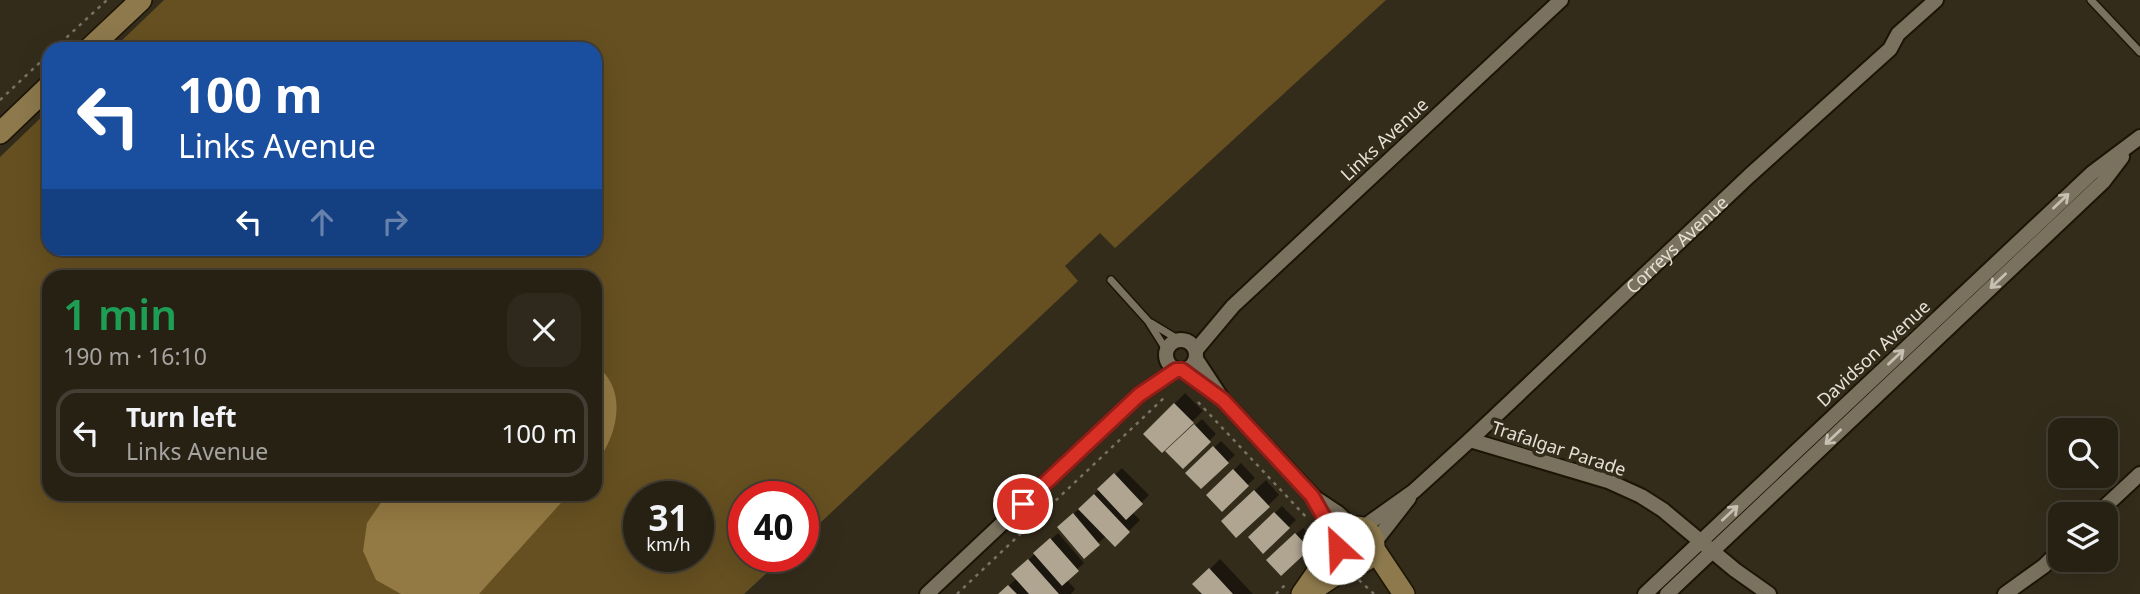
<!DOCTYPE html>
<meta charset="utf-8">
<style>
body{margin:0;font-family:"Noto Sans",sans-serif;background:#2f291d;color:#f1f3f6;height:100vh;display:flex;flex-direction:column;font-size:26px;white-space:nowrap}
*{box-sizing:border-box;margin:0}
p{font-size:23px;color:#a4a3a0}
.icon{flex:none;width:38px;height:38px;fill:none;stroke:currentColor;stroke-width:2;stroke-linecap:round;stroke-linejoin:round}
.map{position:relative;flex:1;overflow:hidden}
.side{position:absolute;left:42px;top:270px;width:560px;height:231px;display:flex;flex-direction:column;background:#272114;border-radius:21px;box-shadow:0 7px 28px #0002,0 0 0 2px #433e34}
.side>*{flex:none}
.hud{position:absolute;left:42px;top:42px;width:560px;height:214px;border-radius:21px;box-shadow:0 7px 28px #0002,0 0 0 2px #433e34;background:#1a4fa0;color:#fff;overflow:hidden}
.fabs{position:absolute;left:2048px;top:418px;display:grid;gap:14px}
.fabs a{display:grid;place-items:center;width:70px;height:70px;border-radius:14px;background:#272114;box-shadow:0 7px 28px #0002,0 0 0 2px #433e34;font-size:35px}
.speed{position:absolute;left:623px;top:481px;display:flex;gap:14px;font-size:35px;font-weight:700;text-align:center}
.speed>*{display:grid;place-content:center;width:91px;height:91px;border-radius:50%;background:#272114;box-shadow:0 7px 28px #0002,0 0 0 2px #433e34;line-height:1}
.speed small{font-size:18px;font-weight:400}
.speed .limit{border:10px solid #d22;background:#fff;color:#111}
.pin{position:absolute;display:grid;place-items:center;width:60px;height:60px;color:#fff;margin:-30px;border:4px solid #fff;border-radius:50%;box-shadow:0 2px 7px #0007}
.me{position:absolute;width:77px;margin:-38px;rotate:335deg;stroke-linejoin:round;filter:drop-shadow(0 0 5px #0008)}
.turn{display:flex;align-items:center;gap:24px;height:147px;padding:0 21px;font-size:32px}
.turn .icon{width:91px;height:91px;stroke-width:2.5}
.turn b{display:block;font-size:49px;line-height:60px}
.lanes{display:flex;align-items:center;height:66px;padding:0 21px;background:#0003;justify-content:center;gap:35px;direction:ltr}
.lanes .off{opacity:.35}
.round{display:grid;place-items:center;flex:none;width:74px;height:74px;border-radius:21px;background:#2f291d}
.summary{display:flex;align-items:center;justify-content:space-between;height:119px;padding:0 21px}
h1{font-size:42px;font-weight:600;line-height:52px;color:#1e9e55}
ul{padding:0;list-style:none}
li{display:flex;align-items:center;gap:21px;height:88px;margin:0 14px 10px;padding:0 7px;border:4px solid #433e34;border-radius:21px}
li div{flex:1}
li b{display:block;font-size:26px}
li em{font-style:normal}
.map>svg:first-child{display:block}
</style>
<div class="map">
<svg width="2140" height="594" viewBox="0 0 2140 594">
<rect width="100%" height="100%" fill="#342c1b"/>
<path fill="#665021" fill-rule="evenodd" d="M164 0H1386L1115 248 1100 233 1065 266 1078 281 803 539V497H744V556L784 557 744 594H0V157L49 110V248H595V49H113ZM49 276H595V494H49ZM639 497H698V556H639Z"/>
<path fill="#937943" d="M595 365C629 388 618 437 595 464Z
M387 494H569L479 594H401L376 580 363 551 367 523Z"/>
<path fill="#0007" d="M1185 393 1203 411 1162 451 1145 434Z
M1202 419 1216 434 1183 467 1168 451Z
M1221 441 1235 455 1201 487 1187 473Z
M1241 463 1255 478 1222 509 1208 495Z
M1122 468 1149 495 1132 512 1140 520 1115 545 1106 536 1084 556 1066 521Z
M1266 480 1279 495 1237 535 1234 510Z
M1282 506 1296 520 1263 551 1250 537Z
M1303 528 1316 541 1281 573 1275 553Z
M1058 533 1084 563 1066 579 1075 589 1071 594H1000L1017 578 1024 564Z
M1220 559 1253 594H1199L1201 591 1195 584Z"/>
<path fill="#afa591" d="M1174 403 1194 423 1162 453 1143 434Z
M1194 424 1211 442 1183 469 1165 451Z
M1213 446 1229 463 1201 489 1185 473Z
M1233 469 1249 486 1222 512 1206 495Z
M1114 473 1143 504 1126 520 1097 489Z
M1254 490 1270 507 1236 538 1221 521Z
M1094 494 1130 532 1115 547 1078 509Z
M1274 512 1290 528 1263 554 1248 537Z
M1073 513 1100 545 1084 559 1057 527Z
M1295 533 1310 549 1281 576 1266 560Z
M1050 538 1079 571 1062 586 1033 553Z
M1028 559 1059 594H1029L1011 574Z
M1209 568 1233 594H1202L1192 584Z
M1008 585 1017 594H998Z"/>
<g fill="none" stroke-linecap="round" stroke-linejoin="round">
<g stroke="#1c1405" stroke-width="10">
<path id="lane" d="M2091 0 2140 52
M1111 280 1148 321 1167 351
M1151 323 1179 340"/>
</g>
<g stroke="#1c1405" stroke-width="18">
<g id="street">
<circle cx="1181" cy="355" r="15"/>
<path d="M1196 350 1233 306 1561 0"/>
<path d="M1196 359 1223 400 1313 496 1338 542"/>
<path d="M1182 370 1216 395"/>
<path d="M1470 440 1608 481 1641 496 1663 510 1735 570 1769 594"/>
<path d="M1314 497 1338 513 1353 527"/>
<path d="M2097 514 2140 474"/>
<path id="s1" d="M1362 528 1414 491 1470 440 1749 176 1890 49 1898 34 1936 0"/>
<path d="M1374 543 1409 498"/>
<path d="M927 594 1139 395 1176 370"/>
<path d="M1645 594 2092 173 2140 137"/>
<path d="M1667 594 2103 182 2122 157"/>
<path d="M2005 594 2044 566 2060 550"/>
</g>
</g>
<g stroke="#1c1405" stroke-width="24">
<path id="secondary" d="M89 49 141 0
M0 133 49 86
M1338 545a18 18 0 1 1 36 0a18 18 0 1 1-36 0Z
M1374 549 1404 594
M1308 593 1353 563
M1302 594 1323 564 1338 548"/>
</g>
<path stroke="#797264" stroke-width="2.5" stroke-dasharray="3.5 5" stroke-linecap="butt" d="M54 49 107 0
M0 100 49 54
M1198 402 1308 519
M1359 580 1374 594
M957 594 1166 396
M1276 594 1286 584"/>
<use href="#lane" stroke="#7a715e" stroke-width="7"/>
<use href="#street" stroke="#7a715e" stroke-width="14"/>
<use href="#secondary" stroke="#8d794c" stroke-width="21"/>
</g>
<defs><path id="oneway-shaft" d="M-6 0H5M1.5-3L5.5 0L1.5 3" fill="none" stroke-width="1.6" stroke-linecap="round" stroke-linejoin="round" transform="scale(1.75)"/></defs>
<g stroke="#c6bfb2">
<use href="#oneway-shaft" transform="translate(2061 201) rotate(-43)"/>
<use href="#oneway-shaft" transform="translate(1998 281) rotate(137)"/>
<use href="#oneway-shaft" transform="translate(1896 357) rotate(-43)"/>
<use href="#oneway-shaft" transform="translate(1833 437) rotate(137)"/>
<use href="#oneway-shaft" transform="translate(1730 513) rotate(-43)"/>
</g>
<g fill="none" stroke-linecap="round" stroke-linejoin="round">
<g stroke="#8d1f18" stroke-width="18">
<path id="route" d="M1023 504 1139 395 1176 370H1182L1223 400 1312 496 1338 542V548"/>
</g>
<use href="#route" stroke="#d93025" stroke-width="12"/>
</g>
<g text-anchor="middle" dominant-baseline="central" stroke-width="7" stroke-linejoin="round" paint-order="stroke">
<g font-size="18" fill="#e6e0d6" stroke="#342c1b">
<text transform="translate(1384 139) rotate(-43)">Links Avenue</text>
<text stroke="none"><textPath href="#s1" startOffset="424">Correys Avenue</textPath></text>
<text transform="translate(1873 353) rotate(-43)">Davidson Avenue</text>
<text transform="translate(1559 448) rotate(18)">Trafalgar Parade</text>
</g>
</g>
</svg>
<div class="fabs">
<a><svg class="icon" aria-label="search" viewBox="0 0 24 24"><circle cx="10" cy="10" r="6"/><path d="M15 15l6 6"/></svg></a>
<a><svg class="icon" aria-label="layers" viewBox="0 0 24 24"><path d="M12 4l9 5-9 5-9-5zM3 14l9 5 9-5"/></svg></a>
</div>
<div class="speed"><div>31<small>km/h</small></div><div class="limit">40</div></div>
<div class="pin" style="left:1023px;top:504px;background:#d93025"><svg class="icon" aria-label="arrive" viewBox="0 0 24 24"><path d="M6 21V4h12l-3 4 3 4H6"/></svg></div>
<svg class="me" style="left:1338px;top:548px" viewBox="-20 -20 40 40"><circle r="19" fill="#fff"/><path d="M0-13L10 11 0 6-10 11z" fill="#d93025"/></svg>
<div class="hud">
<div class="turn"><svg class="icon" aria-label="left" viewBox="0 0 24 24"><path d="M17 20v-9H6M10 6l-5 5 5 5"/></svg><div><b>100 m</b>Links Avenue</div></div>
<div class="lanes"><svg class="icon" aria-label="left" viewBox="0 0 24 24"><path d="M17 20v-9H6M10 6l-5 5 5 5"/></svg><svg class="icon off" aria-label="ahead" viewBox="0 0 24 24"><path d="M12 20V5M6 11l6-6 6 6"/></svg><svg class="icon off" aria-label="right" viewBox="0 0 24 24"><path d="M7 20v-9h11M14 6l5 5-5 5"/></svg></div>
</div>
<section class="side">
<div class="summary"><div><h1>1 min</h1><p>190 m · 16:10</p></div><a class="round"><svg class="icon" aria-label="close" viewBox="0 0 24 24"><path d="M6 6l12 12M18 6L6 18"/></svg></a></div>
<ul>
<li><svg class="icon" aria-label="left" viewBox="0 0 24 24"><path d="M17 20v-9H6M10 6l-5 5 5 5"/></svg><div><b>Turn left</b><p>Links Avenue</p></div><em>100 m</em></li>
</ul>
</section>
</div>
